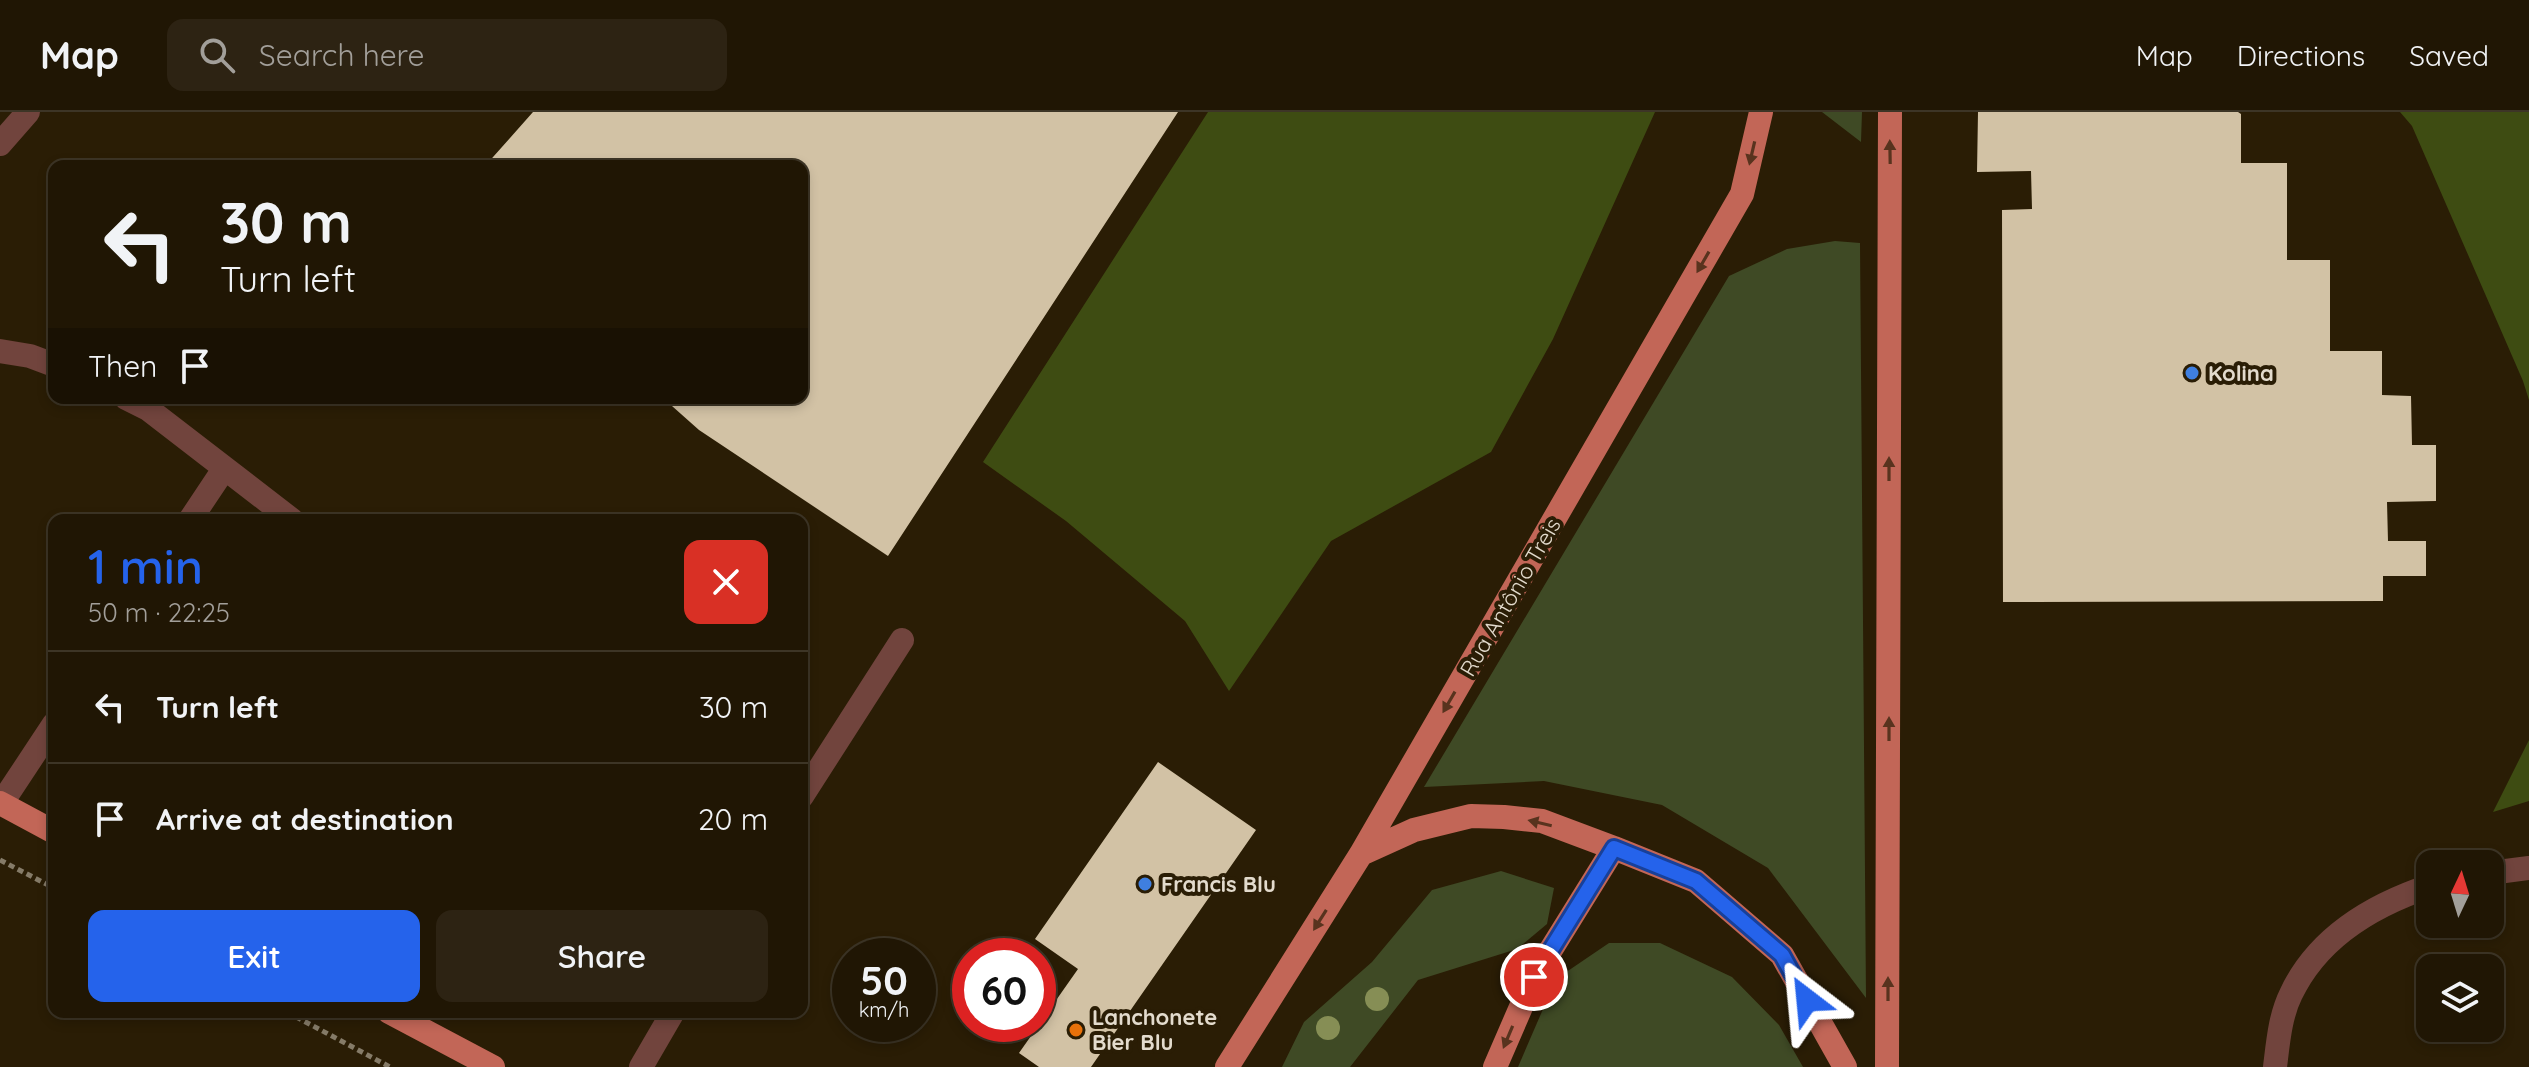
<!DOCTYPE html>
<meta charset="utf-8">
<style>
body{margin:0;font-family:Quicksand,sans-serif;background:#2d2313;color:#f1f3f6;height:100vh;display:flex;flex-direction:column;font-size:30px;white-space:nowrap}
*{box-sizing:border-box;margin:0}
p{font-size:26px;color:#a29f9a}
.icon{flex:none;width:44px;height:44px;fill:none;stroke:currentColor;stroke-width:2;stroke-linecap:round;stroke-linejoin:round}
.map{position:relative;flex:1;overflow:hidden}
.sheet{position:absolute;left:48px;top:402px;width:760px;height:504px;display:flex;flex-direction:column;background:#201604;border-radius:16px;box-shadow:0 4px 12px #0003,0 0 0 2px #3d3526}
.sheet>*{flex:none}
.banner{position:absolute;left:48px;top:48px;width:760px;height:244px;border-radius:16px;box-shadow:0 4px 12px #0003,0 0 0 2px #3d3526;background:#201604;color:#f1f3f6;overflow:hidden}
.needle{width:52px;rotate:4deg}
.buttons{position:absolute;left:2416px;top:738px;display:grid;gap:16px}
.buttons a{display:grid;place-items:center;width:88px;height:88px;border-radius:16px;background:#201604;box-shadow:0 4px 12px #0003,0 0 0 2px #3d3526;font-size:40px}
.speed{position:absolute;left:832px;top:826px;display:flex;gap:16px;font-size:40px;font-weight:700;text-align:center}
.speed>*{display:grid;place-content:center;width:104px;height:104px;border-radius:50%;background:#201604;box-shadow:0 4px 12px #0003,0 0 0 2px #3d3526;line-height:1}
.speed small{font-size:20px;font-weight:400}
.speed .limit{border:12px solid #d22;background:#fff;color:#111}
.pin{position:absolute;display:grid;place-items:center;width:68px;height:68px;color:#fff;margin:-34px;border:4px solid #fff;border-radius:50%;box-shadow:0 2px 8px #0007}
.me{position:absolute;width:88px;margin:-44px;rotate:331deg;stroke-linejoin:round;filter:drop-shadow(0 0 6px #0008)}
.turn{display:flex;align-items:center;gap:28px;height:168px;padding:0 40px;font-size:36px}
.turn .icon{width:104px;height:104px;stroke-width:2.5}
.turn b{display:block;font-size:56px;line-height:68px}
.then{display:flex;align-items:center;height:76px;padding:0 40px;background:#0003;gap:16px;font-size:30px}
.round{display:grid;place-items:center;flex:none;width:84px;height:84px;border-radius:16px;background:#2d2313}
.summary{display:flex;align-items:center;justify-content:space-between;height:136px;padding:0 40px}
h1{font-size:48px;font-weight:600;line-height:60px;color:#2563eb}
.action{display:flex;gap:16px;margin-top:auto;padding:16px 40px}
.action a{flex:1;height:92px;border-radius:16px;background:#2563eb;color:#fff;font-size:32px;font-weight:600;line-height:92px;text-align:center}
.action a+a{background:#2d2313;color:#f1f3f6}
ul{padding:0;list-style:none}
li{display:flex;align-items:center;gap:24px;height:112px;padding:0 40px;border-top:2px solid #3d3526}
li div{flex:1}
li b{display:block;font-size:30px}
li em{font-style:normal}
header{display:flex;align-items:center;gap:48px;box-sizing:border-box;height:112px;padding:0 40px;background:#201604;border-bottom:2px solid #3d3526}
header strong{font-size:38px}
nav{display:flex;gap:44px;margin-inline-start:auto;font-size:28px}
.search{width:560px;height:72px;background:#2d2313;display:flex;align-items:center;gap:20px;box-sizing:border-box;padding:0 28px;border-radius:16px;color:#a29f9a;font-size:30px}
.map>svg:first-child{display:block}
</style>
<header>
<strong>Map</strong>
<div class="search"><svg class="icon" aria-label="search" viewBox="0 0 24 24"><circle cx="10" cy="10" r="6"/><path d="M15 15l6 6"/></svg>Search here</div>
<nav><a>Map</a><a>Directions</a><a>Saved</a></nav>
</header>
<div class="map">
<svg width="2529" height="955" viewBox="0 0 2529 955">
<rect width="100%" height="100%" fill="#2a1d05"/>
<path fill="#3f4a25" d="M1822 0H1862L1861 30Z
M1835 129 1860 131 1866 886 1768 756 1662 693 1544 669 1424 675 1729 164 1787 137Z
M1501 759 1554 776 1547 812 1517 837 1418 868 1350 955H1282L1304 910 1372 850 1432 778Z
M1609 831H1660L1732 865 1779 913 1803 955H1518L1556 867Z"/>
<path fill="#3e4c12" d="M1208 0H1655L1553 227 1491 340 1331 429 1229 579 1185 509 1066 409 983 350Z
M2400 0H2529V288L2523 269 2412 14Z
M2529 628V689L2493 700Z"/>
<path fill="#d2c2a5" d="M533 0H1178L888 444 699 318 663 286H802V54H485Z
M1978 0H2238L2241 2V51H2287V148H2330V239H2382V283L2411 284 2412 333H2436V389L2387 390 2388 429H2426V464H2383V489L2003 490 2002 98 2032 97 2031 59 1977 60Z
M1158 650 1256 718 1091 955H1039L1019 941 1078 857 1035 827Z"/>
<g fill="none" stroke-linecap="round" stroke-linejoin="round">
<path stroke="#857b68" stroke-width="5" stroke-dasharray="6 4" stroke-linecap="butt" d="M0 748 54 776
M287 900 390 955"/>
<path stroke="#71443d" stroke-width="24" d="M0 32 28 0
M0 239 30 244 54 253
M126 286 148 297 292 408
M190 408 224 357
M802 684 902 528
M1 692 54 612
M2490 761 2529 756
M641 955 673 900
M2275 955C2278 931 2280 904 2291 882 2318 825 2373 793 2430 774"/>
<path stroke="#c26657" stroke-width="24" d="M0 691 54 720
M1361 742 1414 718 1471 704 1504 705 1542 709 1614 736 1696 769 1782 843 1845 955
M389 900 493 955
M1227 955 1361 742 1742 82 1761 0
M1495 955 1534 865 1614 736
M1887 955 1890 0"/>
</g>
<g fill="#868e55">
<circle cx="1377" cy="887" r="12"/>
<circle cx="1328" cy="916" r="12"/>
</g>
<defs><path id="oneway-solid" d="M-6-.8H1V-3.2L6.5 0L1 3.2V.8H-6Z" transform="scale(2)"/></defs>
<g fill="#58331e">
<use href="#oneway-solid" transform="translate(1890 40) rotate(-91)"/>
<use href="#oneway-solid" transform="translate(1752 41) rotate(103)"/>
<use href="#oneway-solid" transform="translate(1703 150) rotate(120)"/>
<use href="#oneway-solid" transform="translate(1889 357) rotate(-90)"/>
<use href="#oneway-solid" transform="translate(1449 590) rotate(120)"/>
<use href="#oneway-solid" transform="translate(1889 617) rotate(-90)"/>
<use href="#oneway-solid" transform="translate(1540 711) rotate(-167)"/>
<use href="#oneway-solid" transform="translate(1320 808) rotate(122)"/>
<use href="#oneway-solid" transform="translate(1888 877) rotate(-90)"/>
<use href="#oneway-solid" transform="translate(1508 925) rotate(113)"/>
</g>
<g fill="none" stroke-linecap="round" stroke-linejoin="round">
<g stroke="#184099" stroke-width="20">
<path id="route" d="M1534 865 1614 736 1696 769 1782 843 1807 888"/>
</g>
<use href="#route" stroke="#2563eb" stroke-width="14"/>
</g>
<g fill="#3f7fe0" stroke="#2a1d05" stroke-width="3">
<circle cx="2192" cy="261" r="8"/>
<circle cx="1145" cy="772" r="8"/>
</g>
<circle fill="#e8710a" stroke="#2a1d05" stroke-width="3" cx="1076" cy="918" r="8"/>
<g text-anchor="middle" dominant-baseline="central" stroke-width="8" stroke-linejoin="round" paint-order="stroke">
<g font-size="22" font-weight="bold" fill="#e3dbcd" stroke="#2a1d05" text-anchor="start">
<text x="2208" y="261">Kolina</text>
<text x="1161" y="772">Francis Blu</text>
<text x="1092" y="905">Lanchonete<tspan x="1092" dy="25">Bier Blu</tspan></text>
</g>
<g font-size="22" fill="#e3dbcd" stroke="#2a1d05">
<text transform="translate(1510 485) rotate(-60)">Rua Antônio Treis</text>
</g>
</g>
</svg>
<div class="buttons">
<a><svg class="needle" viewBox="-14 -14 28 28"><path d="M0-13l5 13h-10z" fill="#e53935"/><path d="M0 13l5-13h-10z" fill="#a29f9a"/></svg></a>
<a><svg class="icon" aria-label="layers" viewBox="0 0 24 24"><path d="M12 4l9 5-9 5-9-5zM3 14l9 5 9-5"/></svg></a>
</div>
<div class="speed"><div>50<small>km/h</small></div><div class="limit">60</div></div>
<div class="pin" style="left:1534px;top:865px;background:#d93025"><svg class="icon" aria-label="arrive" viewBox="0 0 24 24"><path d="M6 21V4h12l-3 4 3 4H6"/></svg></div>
<svg class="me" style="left:1807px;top:888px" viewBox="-20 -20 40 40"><path d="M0-17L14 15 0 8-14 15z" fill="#2563eb" stroke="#fff" stroke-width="4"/></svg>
<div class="banner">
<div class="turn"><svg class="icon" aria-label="left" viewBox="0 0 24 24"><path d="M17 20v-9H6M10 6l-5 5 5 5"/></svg><div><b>30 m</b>Turn left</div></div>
<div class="then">Then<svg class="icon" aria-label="arrive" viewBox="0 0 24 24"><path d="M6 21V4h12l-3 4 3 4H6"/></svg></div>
</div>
<section class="sheet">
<div class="summary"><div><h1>1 min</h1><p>50 m · 22:25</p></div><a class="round" style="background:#d93025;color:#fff"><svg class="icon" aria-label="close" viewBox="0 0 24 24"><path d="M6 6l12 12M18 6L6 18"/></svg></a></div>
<ul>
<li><svg class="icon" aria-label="left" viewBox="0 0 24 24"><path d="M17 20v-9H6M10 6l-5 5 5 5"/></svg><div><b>Turn left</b></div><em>30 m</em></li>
<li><svg class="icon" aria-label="arrive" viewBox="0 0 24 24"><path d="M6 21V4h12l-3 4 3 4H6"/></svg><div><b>Arrive at destination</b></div><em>20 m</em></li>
</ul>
<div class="action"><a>Exit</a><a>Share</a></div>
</section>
</div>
